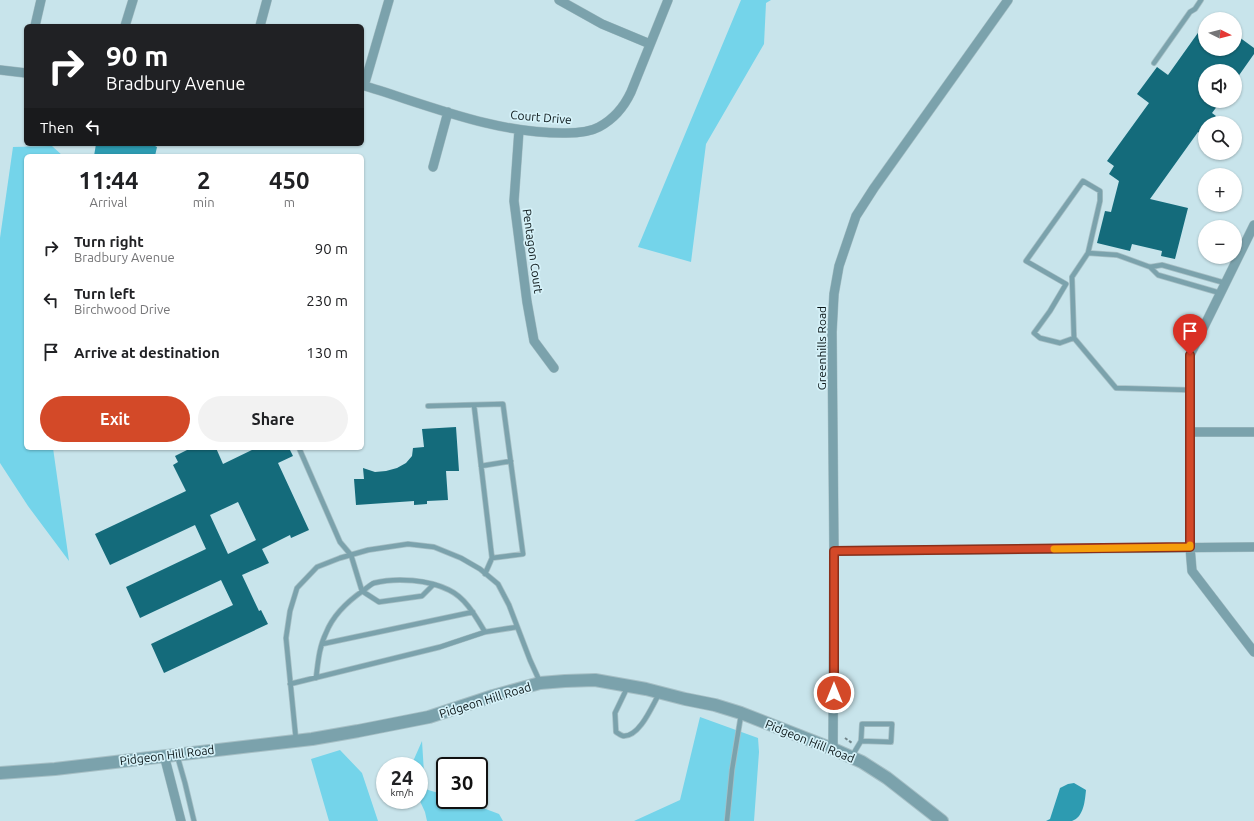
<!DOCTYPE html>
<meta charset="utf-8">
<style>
body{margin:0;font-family:Ubuntu,sans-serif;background:#f2f2f2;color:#202124;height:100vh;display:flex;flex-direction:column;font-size:15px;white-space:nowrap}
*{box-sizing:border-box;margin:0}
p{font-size:13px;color:#757577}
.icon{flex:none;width:22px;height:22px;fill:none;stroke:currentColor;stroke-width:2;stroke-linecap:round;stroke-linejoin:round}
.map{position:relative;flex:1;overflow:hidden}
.side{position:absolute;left:24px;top:154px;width:340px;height:296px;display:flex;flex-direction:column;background:#fff;border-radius:6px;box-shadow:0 1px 3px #0004}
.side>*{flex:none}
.hud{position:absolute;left:24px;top:24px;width:340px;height:122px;border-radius:6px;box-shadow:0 1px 3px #0004;background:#202124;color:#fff;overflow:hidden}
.needle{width:26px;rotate:96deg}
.controls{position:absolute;left:1198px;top:12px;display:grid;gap:8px}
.controls a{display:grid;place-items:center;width:44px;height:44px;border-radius:50%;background:#fff;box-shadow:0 1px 3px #0004;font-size:20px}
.speed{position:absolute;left:376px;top:757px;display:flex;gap:8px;font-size:20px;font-weight:700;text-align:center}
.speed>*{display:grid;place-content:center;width:52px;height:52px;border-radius:50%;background:#fff;box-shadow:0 1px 3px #0004;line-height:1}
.speed small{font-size:10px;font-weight:400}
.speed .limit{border:2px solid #111;border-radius:6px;background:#fff;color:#111}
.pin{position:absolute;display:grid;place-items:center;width:34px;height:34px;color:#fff;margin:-41px -17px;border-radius:50% 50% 50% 0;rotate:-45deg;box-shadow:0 0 4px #0007}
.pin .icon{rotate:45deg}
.me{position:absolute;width:44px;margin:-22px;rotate:0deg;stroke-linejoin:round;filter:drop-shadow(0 0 3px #0008)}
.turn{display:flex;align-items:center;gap:14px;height:84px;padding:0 16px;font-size:18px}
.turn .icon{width:52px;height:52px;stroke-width:2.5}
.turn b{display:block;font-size:28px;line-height:34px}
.then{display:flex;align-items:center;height:38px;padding:0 16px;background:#0003;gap:8px;font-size:15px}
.eta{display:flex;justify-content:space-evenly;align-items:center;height:68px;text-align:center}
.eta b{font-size:24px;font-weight:600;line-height:28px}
.cta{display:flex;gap:8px;margin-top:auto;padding:8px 16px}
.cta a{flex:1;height:46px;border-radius:24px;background:#d34928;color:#fff;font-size:16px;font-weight:600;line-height:46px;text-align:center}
.cta a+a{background:#f2f2f2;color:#202124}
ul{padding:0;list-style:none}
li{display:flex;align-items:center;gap:12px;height:52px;padding:0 16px}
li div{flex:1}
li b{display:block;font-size:15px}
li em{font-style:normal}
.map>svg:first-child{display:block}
</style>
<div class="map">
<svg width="1254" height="821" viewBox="0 0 1254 821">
<rect width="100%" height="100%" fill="#c8e4eb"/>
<path fill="#74d4ea" d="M741 0H771L766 3 764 44 706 144 691 262 638 247Z
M52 146 63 156H26V448H53L69 561 28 506 0 463V238L13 147Z
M700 717 758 738 759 752 754 821H634L680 800Z
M422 741 425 789 445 795V800H462L499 814 503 821H427L425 812 419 799V766H411Z
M340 750 362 773 378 821H329L311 759Z"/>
<path fill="#2d9bb1" d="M96 144H151L157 147 155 156H94Z
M1074 783 1086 790C1085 800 1084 817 1072 821 1066 821 1052 821 1046 821L1050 819 1060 788 1068 784Z"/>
<path fill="#146b7b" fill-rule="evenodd" d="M1205 23V49H1235V43L1239 37 1254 48V54L1235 81V71H1205V101H1221L1212 113 1216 116 1211 123H1205V136L1198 132 1150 199 1188 208 1175 259 1161 256 1162 251 1132 244 1130 251 1097 243 1105 211 1111 212 1119 181 1109 174 1114 166 1107 161 1149 103 1137 94 1157 67 1168 75Z
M456 427 459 471H446L448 500 427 501V504L414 505V501L356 505 354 479H364L363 468 375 472 386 471 397 468 406 463 412 456 413 448 424 447 422 429Z
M191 448H216L223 464 256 448H289L293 456 278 463 309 530 291 538 290 535 262 549 269 563 242 575 259 611 261 610 268 624 164 673 151 644 233 605 221 580 140 618 126 587 206 549 195 525 110 565 95 534 186 491 173 465 178 462 175 456ZM238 502 256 540 228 554 210 515Z"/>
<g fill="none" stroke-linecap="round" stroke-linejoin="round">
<g stroke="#a6bfc5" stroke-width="6">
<path id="service" d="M1154 63 1190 12 1195 9 1201 0
M1088 253 1072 277 1074 338 1116 388 1190 390
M1150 267 1158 275 1220 293
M1074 338 1060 343 1040 338 1034 333 1050 311 1066 284 1026 261 1083 181 1100 191V201L1088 253 1117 255 1150 267 1162 265 1225 283
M474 405 492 558
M428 406 503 404 523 554 492 558 485 574
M299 448 340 542 351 555 362 591 379 602 422 596 433 585
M481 466 511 461
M322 644 473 612
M316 678C318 663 319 647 326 633 333 615 348 601 364 590 367 588 371 584 374 583 397 577 429 580 449 590 466 598 476 617 485 632
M290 684 440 647 485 632 517 627
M628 686 615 713 616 732C618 733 621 736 624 736 640 736 652 706 659 694
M296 740 286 638 290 611 297 588 317 567 340 558 368 550 408 544 434 547 461 558 480 569 498 584 509 605 530 660 540 682
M177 755 185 783 194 821
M852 756 861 741 862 724H892L891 742 861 741
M727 821 732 770 741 715"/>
</g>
<g stroke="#a6bfc5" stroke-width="10">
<path id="minor" d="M559 0 602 24 650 44
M35 26 41 0
M125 26 133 0
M260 26 267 0
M0 70 26 73
M362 85C428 105 496 134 566 133 576 133 590 132 599 127 614 119 624 107 631 92L668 0
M364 86 389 0
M519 130 514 201 527 302 534 341 554 368
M433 167 448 112
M1254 225 1190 355V547L1192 571 1254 652
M1190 432H1254
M834 551 1254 547
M833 749 834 551 832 332 834 294 839 266 856 216 874 188 1008 0
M164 755 181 821"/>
</g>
<g stroke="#a6bfc5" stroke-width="14">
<path id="tertiary" d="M0 773 55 769 312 739 358 731 429 717 493 696 540 683 565 681 595 680 646 689 685 699 715 705 741 713 833 749 862 762 887 778 942 821"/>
</g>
<path stroke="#708489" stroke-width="2" stroke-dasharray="3 2" stroke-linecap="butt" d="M845 738 852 743"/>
<use href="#service" stroke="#7ba2ac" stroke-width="4.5"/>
<use href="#minor" stroke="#7ba2ac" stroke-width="9"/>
<use href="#tertiary" stroke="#7ba2ac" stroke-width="12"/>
</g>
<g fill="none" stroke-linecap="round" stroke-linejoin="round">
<g stroke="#892f1a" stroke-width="10">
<path id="route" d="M834 693V551L1190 547V355"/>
</g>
<use href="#route" stroke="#d34928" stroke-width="7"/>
<path stroke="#f59e0b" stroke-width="7" d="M1054 549 1190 547V545"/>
</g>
<g text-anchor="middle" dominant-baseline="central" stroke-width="3.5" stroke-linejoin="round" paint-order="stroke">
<g font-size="12" fill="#0a1517" stroke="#d5f1f8">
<text transform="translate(541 117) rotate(5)">Court Drive</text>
<text transform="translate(533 251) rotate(82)">Pentagon Court</text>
<text transform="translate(821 348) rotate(-90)">Greenhills Road</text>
<text transform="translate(485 700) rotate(-17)">Pidgeon Hill Road</text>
<text transform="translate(810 741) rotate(22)">Pidgeon Hill Road</text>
<text transform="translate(167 755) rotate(-7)">Pidgeon Hill Road</text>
</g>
</g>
</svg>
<div class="controls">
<a><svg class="needle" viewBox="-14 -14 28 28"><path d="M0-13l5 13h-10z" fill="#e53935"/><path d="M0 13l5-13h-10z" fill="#757577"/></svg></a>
<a><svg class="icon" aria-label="sound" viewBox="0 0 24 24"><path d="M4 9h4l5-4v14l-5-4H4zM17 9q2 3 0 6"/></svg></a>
<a><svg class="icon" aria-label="search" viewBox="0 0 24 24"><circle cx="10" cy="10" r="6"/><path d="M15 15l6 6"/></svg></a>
<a>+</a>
<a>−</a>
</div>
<div class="speed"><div>24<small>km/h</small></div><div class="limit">30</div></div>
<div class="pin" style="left:1190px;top:355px;background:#d93025"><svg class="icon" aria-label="arrive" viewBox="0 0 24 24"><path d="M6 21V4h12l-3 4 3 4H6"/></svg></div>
<svg class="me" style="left:834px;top:693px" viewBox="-20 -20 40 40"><circle r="17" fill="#d34928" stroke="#fff" stroke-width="3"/><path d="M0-11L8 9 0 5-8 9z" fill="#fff"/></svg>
<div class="hud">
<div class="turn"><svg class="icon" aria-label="right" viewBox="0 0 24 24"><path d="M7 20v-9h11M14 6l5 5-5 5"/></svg><div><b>90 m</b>Bradbury Avenue</div></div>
<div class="then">Then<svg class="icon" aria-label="left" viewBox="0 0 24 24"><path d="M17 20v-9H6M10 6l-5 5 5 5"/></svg></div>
</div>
<section class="side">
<div class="eta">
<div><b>11:44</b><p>Arrival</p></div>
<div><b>2</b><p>min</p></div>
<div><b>450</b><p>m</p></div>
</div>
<ul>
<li><svg class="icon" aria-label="right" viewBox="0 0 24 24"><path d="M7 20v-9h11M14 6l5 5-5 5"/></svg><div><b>Turn right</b><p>Bradbury Avenue</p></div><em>90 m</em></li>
<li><svg class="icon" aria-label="left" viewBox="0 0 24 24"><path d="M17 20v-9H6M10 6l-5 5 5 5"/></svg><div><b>Turn left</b><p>Birchwood Drive</p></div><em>230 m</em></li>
<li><svg class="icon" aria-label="arrive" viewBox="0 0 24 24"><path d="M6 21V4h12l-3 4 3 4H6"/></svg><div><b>Arrive at destination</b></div><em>130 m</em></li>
</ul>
<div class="cta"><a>Exit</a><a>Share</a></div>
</section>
</div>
